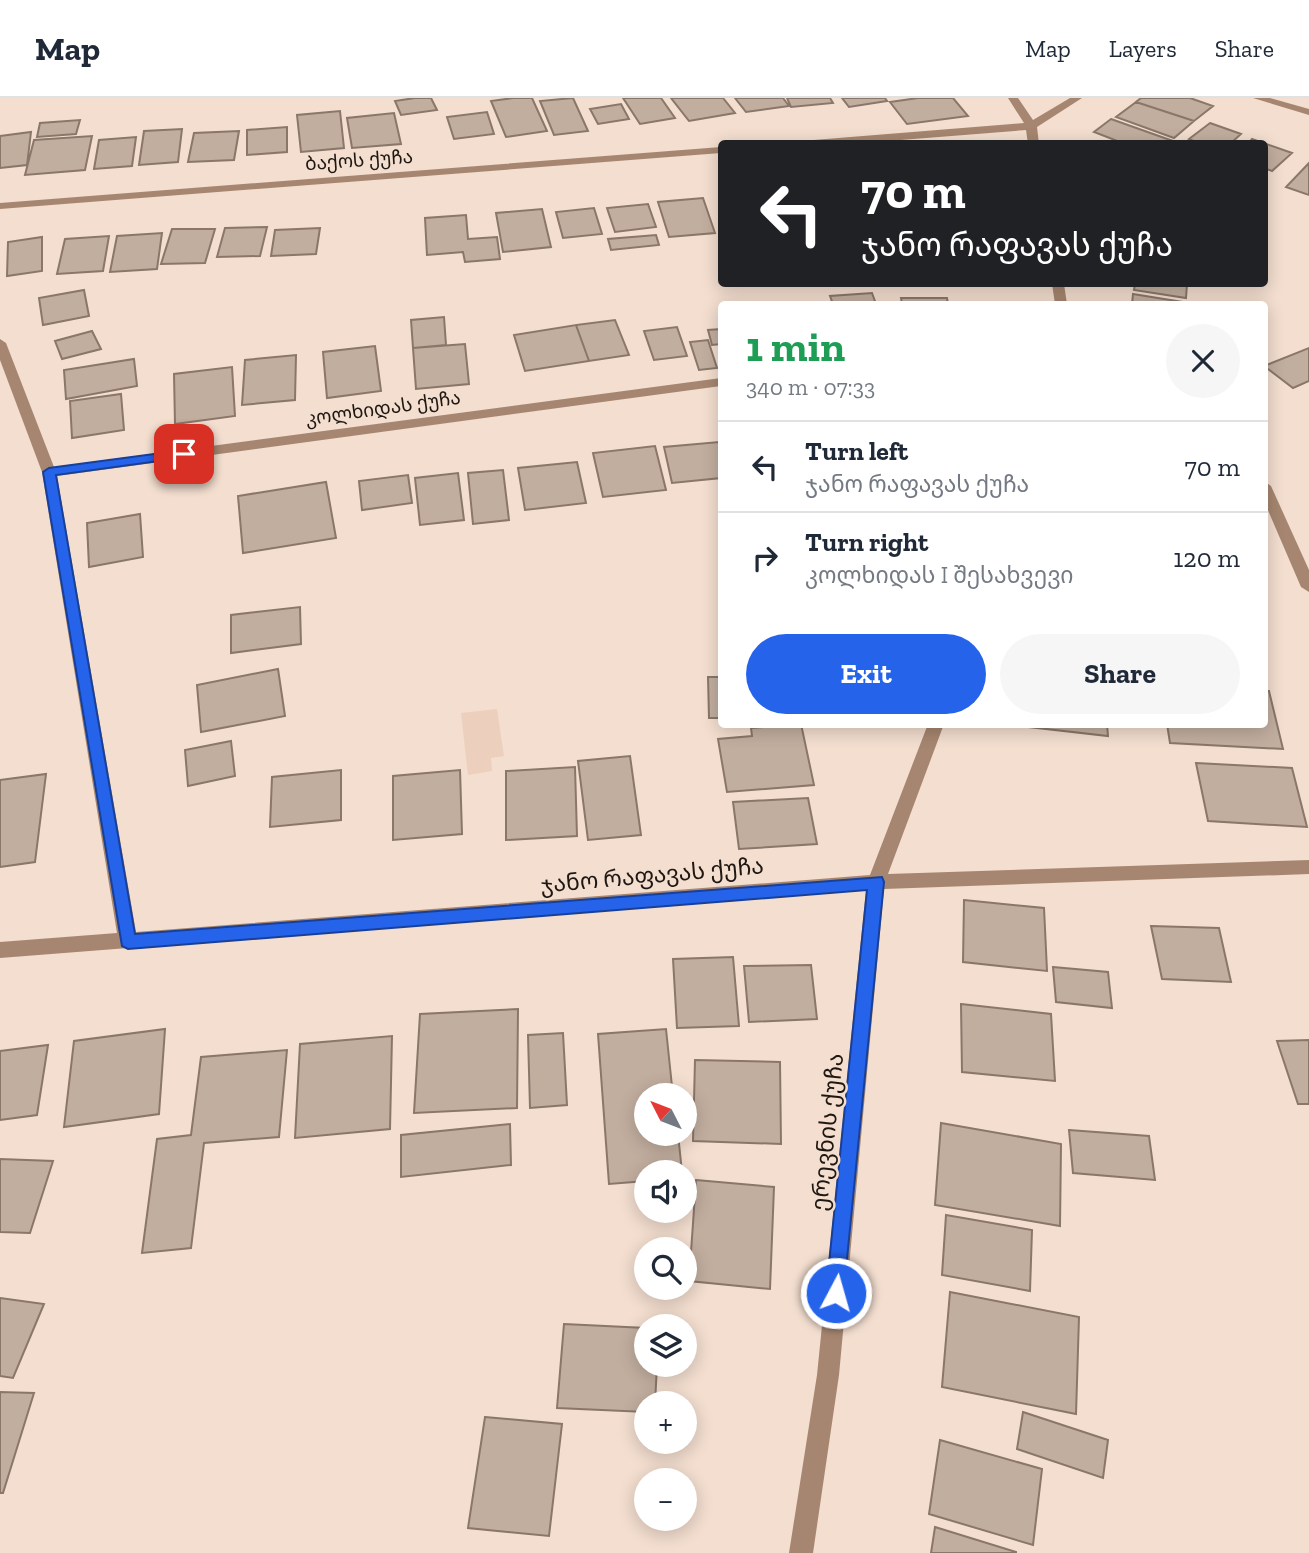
<!DOCTYPE html>
<meta charset="utf-8">
<style>
body{margin:0;font-family:"Zilla Slab","Noto Sans Georgian",serif;background:#f6f6f7;color:#1f2937;height:100vh;display:flex;flex-direction:column;font-size:26px;white-space:nowrap}
*{box-sizing:border-box;margin:0}
p{font-size:23px;color:#747a83}
.icon{flex:none;width:38px;height:38px;fill:none;stroke:currentColor;stroke-width:2;stroke-linecap:round;stroke-linejoin:round}
.map{position:relative;flex:1;overflow:hidden}
.details{position:absolute;left:718px;top:203px;width:550px;height:427px;display:flex;flex-direction:column;background:#fff;border-radius:7px;box-shadow:0 4px 18px #0003}
.details>*{flex:none}
.banner{position:absolute;left:718px;top:42px;width:550px;height:147px;border-radius:7px;box-shadow:0 4px 18px #0003;background:#202124;color:#fff;overflow:hidden}
.needle{width:46px;rotate:312deg}
.tools{position:absolute;left:634px;top:985px;display:grid;gap:14px}
.tools a{display:grid;place-items:center;width:63px;height:63px;border-radius:50%;background:#fff;box-shadow:0 4px 18px #0003;font-size:35px}
.pin{position:absolute;display:grid;place-items:center;width:60px;height:60px;color:#fff;margin:-30px;border-radius:14px;box-shadow:0 4px 10px #0006}
.me{position:absolute;width:77px;margin:-38px;rotate:6deg;stroke-linejoin:round;filter:drop-shadow(0 0 5px #0008)}
.turn{display:flex;align-items:center;gap:24px;height:147px;padding:0 28px;font-size:32px}
.turn .icon{width:91px;height:91px;stroke-width:2.5}
.turn b{display:block;font-size:49px;line-height:60px}
.round{display:grid;place-items:center;flex:none;width:74px;height:74px;border-radius:37px;background:#f6f6f7}
.summary{display:flex;align-items:center;justify-content:space-between;height:119px;padding:0 28px}
h1{font-size:42px;font-weight:700;line-height:52px;color:#1e9e55}
.button{display:flex;gap:14px;margin-top:auto;padding:14px 28px}
.button a{flex:1;height:80px;border-radius:42px;background:#2563eb;color:#fff;font-size:28px;font-weight:700;line-height:80px;text-align:center}
.button a+a{background:#f6f6f7;color:#1f2937}
ul{padding:0;list-style:none}
li{display:flex;align-items:center;gap:21px;height:91px;padding:0 28px;border-top:2px solid #e0e1e3}
li div{flex:1}
li b{display:block;font-size:26px}
li em{font-style:normal}
header{display:flex;align-items:center;gap:42px;box-sizing:border-box;height:98px;padding:0 35px;background:#fff;border-bottom:2px solid #e0e1e3}
header strong{font-size:33px}
nav{display:flex;gap:38px;margin-inline-start:auto;font-size:24px}
.map>svg:first-child{display:block}
</style>
<header>
<strong>Map</strong>
<nav><a>Map</a><a>Layers</a><a>Share</a></nav>
</header>
<div class="map">
<svg width="1309" height="1455" viewBox="0 0 1309 1455">
<rect width="100%" height="100%" fill="#f3decf"/>
<path fill="#ecd0bd" d="M497 611 504 658 491 660 492 673 468 677 461 615Z"/>
<path fill="#c2ae9f" stroke="#8a776a" stroke-width="2" d="M415 0H431L437 12 401 17 395 3Z
M513 0H532L547 33 506 39 491 3Z
M573 0 588 33 554 37 540 3Z
M623 0H661L675 20 640 26Z
M671 0H723L735 15 689 23Z
M735 0H783L789 8 746 14Z
M787 0H830L833 5 791 9Z
M842 0H885L887 3 849 9Z
M918 0H953L968 18 907 26 890 4Z
M1141 0H1190L1213 8 1194 23 1136 4Z
M1136 4 1194 23 1174 40 1116 19Z
M621 6 629 21 598 26 590 11Z
M340 13 344 50 301 54 297 17Z
M487 14 494 36 454 41 447 19Z
M394 15 401 46 352 50 347 20Z
M1111 21 1173 43 1125 46 1094 34Z
M80 22 76 36 37 39 40 25Z
M1210 25 1241 36 1230 46H1200L1189 41Z
M287 29V54L247 57V32Z
M182 31 178 64 139 67 144 33Z
M239 33 234 62 188 64 194 35Z
M31 34 27 67 0 70V38Z
M92 38 85 72 25 77 34 42Z
M136 39 132 68 94 71 99 42Z
M1252 41 1292 55 1272 73 1264 70V46H1248Z
M1309 65V97L1286 89Z
M703 100 715 135 669 139 658 104Z
M648 106 656 129 615 134 607 110Z
M594 110 602 136 563 140 556 114Z
M542 111 551 149 503 154 496 115Z
M466 117 468 141 497 139 500 161 465 164 463 154 427 157 425 120Z
M267 129 260 158 217 159 225 130Z
M320 130 316 156 271 158 275 132Z
M172 131H215L205 165 161 166Z
M162 135 157 171 110 174 117 138Z
M656 137 659 147 611 152 608 141Z
M109 138 103 173 57 176 65 141Z
M42 139V173L7 178 8 144Z
M1135 186H1187L1186 200 1134 192Z
M84 192 89 218 43 227 39 200Z
M872 195 876 206H833L830 198Z
M1133 196 1183 204 1182 206H1132Z
M901 200H947L948 206H902Z
M444 219 446 247 413 250 411 222Z
M615 222 629 257 589 263 576 227Z
M576 227 589 263 525 273 514 237Z
M677 229 687 258 654 262 644 233Z
M721 231V246L712 247 708 232Z
M92 233 101 251 62 261 55 243Z
M708 242 717 270 699 272 690 244Z
M465 246 469 286 416 291 413 250Z
M375 248 381 293 327 300 323 254Z
M1309 250V283L1293 290 1264 268Z
M296 257 295 302 242 307 245 262Z
M134 261 137 288 66 301 64 272Z
M232 269 235 318 175 326 174 276Z
M121 296 124 332 72 340 70 303Z
M719 344 721 380 672 385 664 349Z
M655 348 666 392 603 399 593 355Z
M577 364 586 405 525 412 518 370Z
M503 372 509 422 473 426 468 375Z
M458 375 464 422 420 427 415 380Z
M408 377 412 405 362 412 359 383Z
M326 384 336 440 243 455 238 398Z
M140 416 143 459 89 469 87 425Z
M300 509 301 546 231 555V517Z
M278 571 285 618 201 634 197 587Z
M708 579H721V620H709Z
M1264 593H1269L1283 651 1170 645 1167 626H1264Z
M801 626 814 687 727 694 718 641 752 638 751 630Z
M1029 626H1107L1108 638 1029 629Z
M231 643 235 678 188 688 185 652Z
M630 658 641 737 588 742 578 663Z
M1196 665 1292 670 1307 729 1208 723Z
M575 669 577 738 506 742V673Z
M341 672V722L270 729 272 679Z
M460 672 462 736 393 742V678Z
M46 676 35 764 0 769V682Z
M808 700 817 746 739 751 733 704Z
M964 802 1044 810 1047 873 963 864Z
M1151 828 1219 830 1231 884 1162 881Z
M733 859 739 928 677 930 673 861Z
M811 867 817 921 749 924 744 868Z
M1053 869 1108 874 1112 910 1056 904Z
M961 906 1051 916 1055 983 962 974Z
M518 911 517 1010 414 1015 420 916Z
M165 931 159 1016 64 1029 74 943Z
M666 931 673 998H646V1036H678L682 1074H646V1083L609 1086 598 936Z
M563 935 567 1007 530 1010 528 937Z
M392 938 390 1031 295 1040 300 946Z
M1309 942V1006H1298L1277 943Z
M48 947 37 1017 0 1022V953Z
M287 952 279 1039 204 1045 191 1150 142 1155 157 1041 191 1037 201 959Z
M695 962 780 964 781 1046 693 1043Z
M941 1025 1061 1046 1060 1128 935 1107Z
M510 1026 511 1067 401 1079V1037Z
M1069 1032 1149 1038 1155 1082 1073 1075Z
M0 1061 53 1063 30 1135 0 1134Z
M696 1082 774 1089 770 1191 689 1183Z
M946 1117 1032 1132 1030 1193 942 1177Z
M950 1194 1079 1219 1076 1316 942 1289Z
M0 1200 44 1206 13 1280 0 1278Z
M564 1226 646 1230V1267H657L655 1306H646V1314L557 1310Z
M0 1294 34 1295 3 1395H0Z
M1023 1314 1108 1342 1103 1380 1017 1351Z
M485 1319 562 1326 549 1438 468 1430Z
M940 1342 1042 1371 1033 1447 929 1416Z
M935 1429 1016 1454V1455H931Z"/>
<g fill="none" stroke-linecap="round" stroke-linejoin="round">
<path fill="#a68670" fill-rule="evenodd" d="M1008 0H1018L1033 22 1070 0H1082L1037 29 1039 46H1028L1026 32 850 46H796L801 43 1024 25Z
M1253 0H1270L1309 11V17Z
M721 49V55L0 111V105Z
M1052 186H1064L1067 206H1055Z
M0 241 6 245 54 369 721 280V288L57 378 136 834 870 777 928 626H944L888 776 1309 762V776L884 791 839 1277 813 1455H789L817 1277 866 792 0 860V844L117 835 42 374 0 262Z
M1264 383 1271 388 1309 472V494L1301 489 1264 403Z"/>
</g>
<path fill="#2563eb" stroke="#184099" stroke-width="2" d="M184 352 190 356 188 359 56 377 135 836 882 779 884 784 843 1202 836 1205 829 1202 826 1195 867 792 128 851 122 848 43 374 49 370Z"/>
<g text-anchor="middle" dominant-baseline="central" stroke-width="5" stroke-linejoin="round" paint-order="stroke">
<g font-size="19" fill="#1e1712" stroke="#f3decf">
<text transform="translate(359 62) rotate(-4)">ბაქოს ქუჩა</text>
<text transform="translate(383 310) rotate(-8)">კოლხიდას ქუჩა</text>
</g>
<g font-size="23" fill="#1e1712" stroke="#f3decf">
<text transform="translate(652 777) rotate(-5)">ჯანო რაფავას ქუჩა</text>
<text transform="translate(827 1034) rotate(-84)">ერევნის ქუჩა</text>
</g>
</g>
</svg>
<div class="tools">
<a><svg class="needle" viewBox="-14 -14 28 28"><path d="M0-13l5 13h-10z" fill="#e53935"/><path d="M0 13l5-13h-10z" fill="#747a83"/></svg></a>
<a><svg class="icon" aria-label="sound" viewBox="0 0 24 24"><path d="M4 9h4l5-4v14l-5-4H4zM17 9q2 3 0 6"/></svg></a>
<a><svg class="icon" aria-label="search" viewBox="0 0 24 24"><circle cx="10" cy="10" r="6"/><path d="M15 15l6 6"/></svg></a>
<a><svg class="icon" aria-label="layers" viewBox="0 0 24 24"><path d="M12 4l9 5-9 5-9-5zM3 14l9 5 9-5"/></svg></a>
<a>+</a>
<a>−</a>
</div>
<div class="pin" style="left:184px;top:356px;background:#d93025"><svg class="icon" aria-label="arrive" viewBox="0 0 24 24"><path d="M6 21V4h12l-3 4 3 4H6"/></svg></div>
<svg class="me" style="left:836px;top:1195px" viewBox="-20 -20 40 40"><circle r="17" fill="#2563eb" stroke="#fff" stroke-width="3"/><path d="M0-11L8 9 0 5-8 9z" fill="#fff"/></svg>
<div class="banner">
<div class="turn"><svg class="icon" aria-label="left" viewBox="0 0 24 24"><path d="M17 20v-9H6M10 6l-5 5 5 5"/></svg><div><b>70 m</b>ჯანო რაფავას ქუჩა</div></div>
</div>
<section class="details">
<div class="summary"><div><h1>1 min</h1><p>340 m · 07:33</p></div><a class="round"><svg class="icon" aria-label="close" viewBox="0 0 24 24"><path d="M6 6l12 12M18 6L6 18"/></svg></a></div>
<ul>
<li><svg class="icon" aria-label="left" viewBox="0 0 24 24"><path d="M17 20v-9H6M10 6l-5 5 5 5"/></svg><div><b>Turn left</b><p>ჯანო რაფავას ქუჩა</p></div><em>70 m</em></li>
<li><svg class="icon" aria-label="right" viewBox="0 0 24 24"><path d="M7 20v-9h11M14 6l5 5-5 5"/></svg><div><b>Turn right</b><p>კოლხიდას I შესახვევი</p></div><em>120 m</em></li>
</ul>
<div class="button"><a>Exit</a><a>Share</a></div>
</section>
</div>
